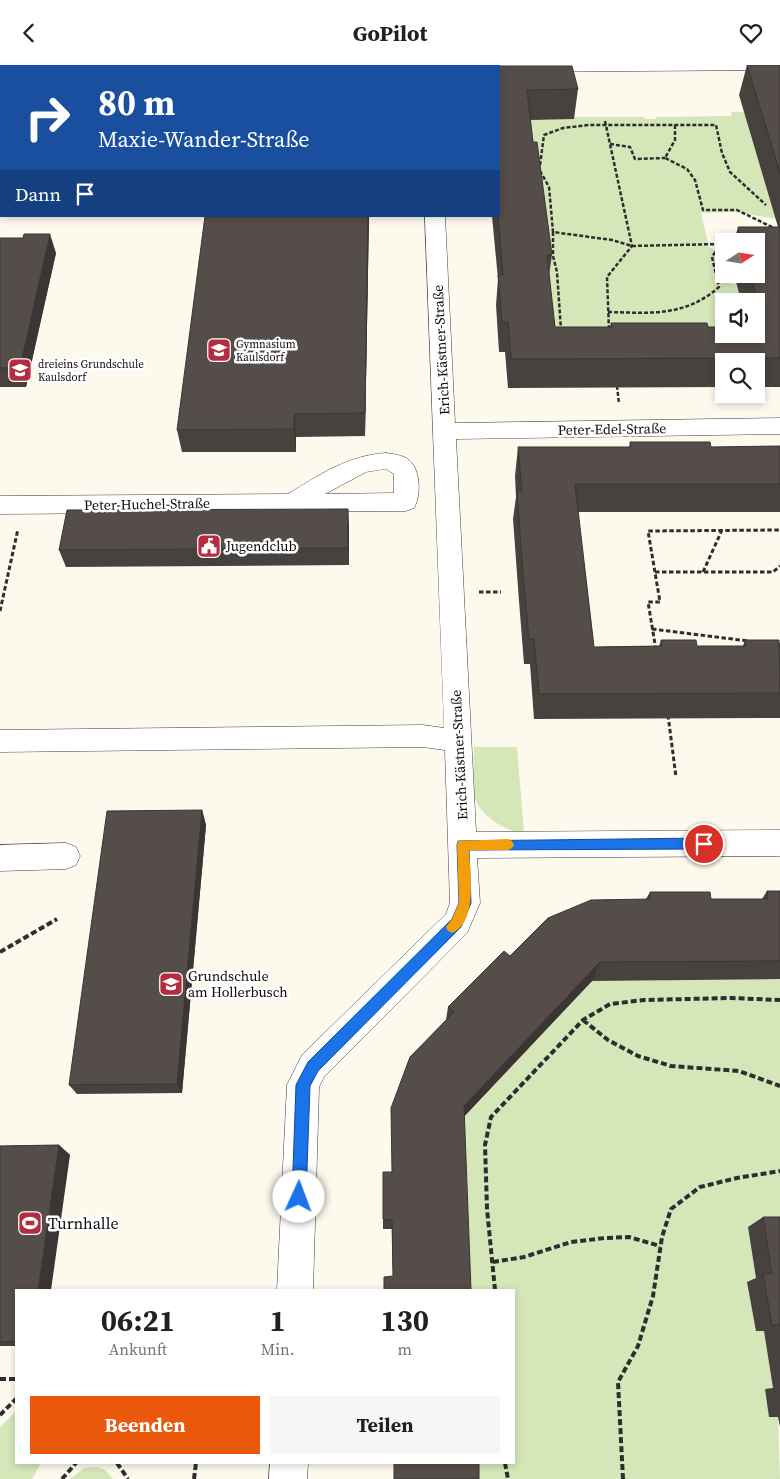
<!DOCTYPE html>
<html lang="de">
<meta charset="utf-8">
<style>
body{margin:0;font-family:"Source Serif 4",serif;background:#f6f6f6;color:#202124;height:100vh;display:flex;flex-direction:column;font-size:19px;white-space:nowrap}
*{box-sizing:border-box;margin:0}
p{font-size:16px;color:#757577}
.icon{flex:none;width:28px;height:28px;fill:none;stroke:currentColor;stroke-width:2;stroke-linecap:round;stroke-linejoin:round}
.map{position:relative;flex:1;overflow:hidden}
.sheet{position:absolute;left:15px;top:1224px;width:500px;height:175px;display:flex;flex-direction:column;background:#fff;border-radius:0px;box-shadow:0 2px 8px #0003}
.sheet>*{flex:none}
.banner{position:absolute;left:0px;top:0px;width:500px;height:152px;box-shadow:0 2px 8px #0003;background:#1a4fa0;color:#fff;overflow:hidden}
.needle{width:32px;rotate:78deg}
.buttons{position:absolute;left:715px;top:168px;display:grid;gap:10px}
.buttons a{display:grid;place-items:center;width:50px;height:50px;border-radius:0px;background:#fff;box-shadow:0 2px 8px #0003;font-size:25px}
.pin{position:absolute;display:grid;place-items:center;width:42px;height:42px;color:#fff;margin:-21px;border:2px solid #fff;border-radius:50%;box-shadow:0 1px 5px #0007}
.me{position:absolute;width:55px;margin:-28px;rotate:2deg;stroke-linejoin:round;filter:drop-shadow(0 0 4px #0008)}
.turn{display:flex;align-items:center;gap:18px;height:105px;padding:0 15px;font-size:22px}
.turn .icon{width:65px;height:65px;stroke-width:2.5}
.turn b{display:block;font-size:35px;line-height:42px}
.then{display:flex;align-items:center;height:48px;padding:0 15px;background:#0003;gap:10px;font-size:19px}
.eta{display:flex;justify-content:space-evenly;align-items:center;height:85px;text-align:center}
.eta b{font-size:30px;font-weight:700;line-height:35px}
.cta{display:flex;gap:10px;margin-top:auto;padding:10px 15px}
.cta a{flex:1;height:58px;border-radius:0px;background:#ea580c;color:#fff;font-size:20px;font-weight:700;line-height:58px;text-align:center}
.cta a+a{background:#f6f6f6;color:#202124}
header{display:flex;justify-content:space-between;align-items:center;height:65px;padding:0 15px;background:#fff;font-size:22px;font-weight:700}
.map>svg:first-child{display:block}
</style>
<header><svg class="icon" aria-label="back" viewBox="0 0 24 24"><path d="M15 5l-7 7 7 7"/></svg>GoPilot<svg class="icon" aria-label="heart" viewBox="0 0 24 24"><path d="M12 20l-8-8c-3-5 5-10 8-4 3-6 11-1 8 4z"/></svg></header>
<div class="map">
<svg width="780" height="1414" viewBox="0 0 780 1414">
<rect width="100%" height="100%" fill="#fef9ed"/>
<path fill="#d5e6b9" d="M0 0H421L1 1 0 53Z
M731 47H749L776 154 736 147 701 148 709 182 724 189V209H734V211H729L731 219H736L741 236H724V269L543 292 516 52H644L645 54H656V52L732 51Z
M474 682H517L524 768C514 767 507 764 498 759 491 754 483 748 478 740 471 728 474 696 474 682Z
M780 908V1161L756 1216V1266H764L773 1323 769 1352H778L780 1414H475V1398H514V1225H468L461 1055 592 916 669 915Z
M16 1346V1398H41L32 1414H0V1362Z
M96 1402 105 1405 113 1414H70L84 1403Z"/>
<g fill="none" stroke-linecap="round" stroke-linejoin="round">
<g stroke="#3f3f3f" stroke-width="1">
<path id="minor" d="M492 0H780V5L499 7V1H491Z
M425 151H445L455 358 780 353V369L456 374 476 767 780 765V791L477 793 480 838 467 868 324 1012 319 1022 313 1225H277L287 1020 302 990 446 849 450 838 445 685 423 682 0 687V665L423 660 444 663Z
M386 388C393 389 403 390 409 395 421 405 421 431 414 443L406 446 0 449V431L288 429C319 410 349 390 386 388ZM386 404 394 409V428L325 429 366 407Z
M66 778 76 782 80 791 76 800 66 804 0 806V780Z
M270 1398H308L307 1414H269Z"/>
</g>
<path stroke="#2e2e2e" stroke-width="2.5" stroke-dasharray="4 2" stroke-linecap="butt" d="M20 0 24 1
M418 0 422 1
M171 1 173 0
M605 56 632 181 607 212 609 266
M675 60V75L665 93 687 104 695 115 703 145H737L780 166
M610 79 630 82 635 94 665 93
M540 100 544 70 563 63 588 60H716L722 88 730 107 766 140
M540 106 549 122 553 167 612 175 632 181 720 179
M553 167V191L557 207 561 265
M608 247C651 248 685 252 719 222L712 192 720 180
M617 321 619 339"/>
<path stroke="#2e2e2e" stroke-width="3" stroke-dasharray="4.5 2.5" stroke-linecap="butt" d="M655 507H773L780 501
M703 507 722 465
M479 527H501
M0 546 18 464
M652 564 748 576
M656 585 648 537H660L648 466 780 465
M668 650 676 712"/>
<path stroke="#2e2e2e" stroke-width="4" stroke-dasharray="6 3" stroke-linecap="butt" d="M0 887 57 854
M583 955 608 975 638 991 671 1001 739 1006 780 1021
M493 1197 524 1192 571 1177 605 1173 629 1172 660 1181
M495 1225 487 1144 485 1080 491 1052 583 955 610 939 644 935 732 933 780 935
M0 1314H16
M0 1350 16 1334
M117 1398 128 1414
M505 1398 508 1414
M62 1414 76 1398
M194 1414 196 1398
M623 1414 618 1317 638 1281 653 1231 662 1172 671 1144 700 1122 737 1113 780 1106"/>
<use href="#minor" fill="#fff" fill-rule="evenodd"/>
</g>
<path fill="#48423f" d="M747 0H780V322H756V296H724V322L508 323 505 287H499L496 240 498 214 492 151H499V1L578 24 574 54 530 55 533 77 552 190 549 210 555 262H610L611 258 708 262 756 269V236H741L734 209H756L778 162 739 30Z
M369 151 365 371 296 372V387H182L177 365Z
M738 162 742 176H734Z
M0 173 56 188 26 322H0Z
M630 377 711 382 780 381V448V447H578L594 582 659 581 661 575 697 581H743L745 575 780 578V653L534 654 530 599H524L519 536 513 454 516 432 515 411 518 382H629Z
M349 461V500L66 502 59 485Z
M202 745 206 760 182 1028 77 1029 69 1020Z
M767 826H780V914L592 916 464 1051 393 1211 392 1164H383V1107H392L446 955 448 942 510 891 646 834 650 827 711 834H762Z
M59 1080 70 1090 16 1225V1281H0V1081Z
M763 1152H780V1362L778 1352H769L765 1324 773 1323 764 1266H756L747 1217 756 1213 748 1162Z"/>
<path fill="#3b3633" d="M368 151H369L365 371V348Z
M50 169 56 188 26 322 20 303Z
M294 349 296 372V387L294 364Z
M348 444 349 461V500L348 483Z
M202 745 206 760 182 1028 177 1019Z
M600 897 592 916 461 1055 464 1041Z
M59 1080 70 1090 51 1225H38Z"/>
<path fill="#544d49" stroke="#3b3633" d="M747 0H780V108Z
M486 1H572L578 24 527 25 533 77H537L552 190H547L555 262H612L611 258H707L708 262H724V269H756V262L764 261 750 209H756V176H742L738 162H780V293L511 294 508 257H502L498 210H503L498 151H499V1Z
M205 151H368L365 348 294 349V364L177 365Z
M24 169H50L20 303H0V173H23Z
M630 377H710L711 382 780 381V419H575L594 582 662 581 661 575H696L697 581H746L745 575H779L780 628 539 629 534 574H529L523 509 517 426H522L518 382H631Z
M348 444V483L59 485 67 445Z
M202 745 177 1019 69 1020 107 746Z
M767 826H780V896L600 897 464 1041 471 1225H384V1212L393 1211 392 1155 383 1154V1107H392L391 1043 410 992 454 947 448 942 504 886 510 891 548 853 591 835 650 834V827H710L711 834H768Z
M59 1080 38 1225H16V1276L0 1277V1081Z
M763 1152H780V1260H772L763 1209H772Z
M394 1398H479V1414H394Z"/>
<path fill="#1a73e8" stroke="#114b97" d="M704 773 708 775 710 779 708 782 704 784 469 785 471 838 461 862 318 1006 310 1021 306 1132 304 1137 299 1139 294 1137 292 1132 296 1020 308 997 452 854 459 838 457 780 458 776Z"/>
<path fill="#f59e0b" d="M508 774 512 776 514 780 512 783 508 785H469C470 807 478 858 452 868L448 866 446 862 452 854 459 838 457 780 458 776Z"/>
<defs>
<g id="school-square" transform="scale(1.25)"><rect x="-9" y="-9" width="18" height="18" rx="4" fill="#b52c40" stroke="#fff"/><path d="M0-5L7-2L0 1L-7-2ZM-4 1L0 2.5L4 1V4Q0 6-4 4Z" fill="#fff"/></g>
<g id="civic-square" transform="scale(1.25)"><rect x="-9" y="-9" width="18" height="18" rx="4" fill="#b52c40" stroke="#fff"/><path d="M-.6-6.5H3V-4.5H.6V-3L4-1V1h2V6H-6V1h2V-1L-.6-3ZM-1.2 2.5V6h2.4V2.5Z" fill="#fff"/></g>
<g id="stadium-square" transform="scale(1.25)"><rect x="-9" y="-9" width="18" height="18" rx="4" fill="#b52c40" stroke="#fff"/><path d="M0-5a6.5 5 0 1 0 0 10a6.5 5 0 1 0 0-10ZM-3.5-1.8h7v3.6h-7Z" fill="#fff"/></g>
</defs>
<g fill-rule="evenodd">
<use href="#school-square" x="219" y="285"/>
<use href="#school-square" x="20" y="305"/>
<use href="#civic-square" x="209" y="481"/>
<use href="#school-square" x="171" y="919"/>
<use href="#stadium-square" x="30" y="1158"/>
</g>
<g text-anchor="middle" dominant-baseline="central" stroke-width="5" stroke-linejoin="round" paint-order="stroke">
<g font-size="11" fill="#0c0c0c" stroke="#fff" text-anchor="start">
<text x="236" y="279">Gymnasium<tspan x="236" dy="13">Kaulsdorf</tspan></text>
<text x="38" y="299">dreieins Grundschule<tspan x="38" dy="13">Kaulsdorf</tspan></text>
</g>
<g font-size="14" fill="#0c0c0c" stroke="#fff">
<text transform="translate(441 285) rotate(-93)">Erich-Kästner-Straße</text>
<text transform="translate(612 364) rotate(-1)">Peter-Edel-Straße</text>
<text transform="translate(147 439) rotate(-1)">Peter-Huchel-Straße</text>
<text transform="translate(459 690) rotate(-93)">Erich-Kästner-Straße</text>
</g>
<g font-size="14" fill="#0c0c0c" stroke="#fff" text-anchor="start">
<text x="226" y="481">Jugendclub</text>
<text x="188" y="911">Grundschule<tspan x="188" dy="16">am Hollerbusch</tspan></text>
</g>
<g font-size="16" fill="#0c0c0c" stroke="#fff" text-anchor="start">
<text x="48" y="1158">Turnhalle</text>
</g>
</g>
</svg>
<div class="buttons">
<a><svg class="needle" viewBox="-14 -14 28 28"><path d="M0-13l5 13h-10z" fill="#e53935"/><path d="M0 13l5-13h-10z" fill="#757577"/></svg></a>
<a><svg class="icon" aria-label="sound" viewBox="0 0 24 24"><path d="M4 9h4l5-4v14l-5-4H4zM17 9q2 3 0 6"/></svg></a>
<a><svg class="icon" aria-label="search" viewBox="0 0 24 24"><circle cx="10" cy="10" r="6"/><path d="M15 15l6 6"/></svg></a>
</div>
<div class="pin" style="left:704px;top:779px;background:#d93025"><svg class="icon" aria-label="arrive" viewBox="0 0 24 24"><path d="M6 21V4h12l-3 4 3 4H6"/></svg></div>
<svg class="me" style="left:299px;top:1132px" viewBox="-20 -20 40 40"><circle r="19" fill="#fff"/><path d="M0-13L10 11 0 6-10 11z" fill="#1a73e8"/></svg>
<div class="banner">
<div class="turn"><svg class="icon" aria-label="right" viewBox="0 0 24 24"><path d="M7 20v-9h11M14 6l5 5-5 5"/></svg><div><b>80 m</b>Maxie-Wander-Straße</div></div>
<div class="then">Dann<svg class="icon" aria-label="arrive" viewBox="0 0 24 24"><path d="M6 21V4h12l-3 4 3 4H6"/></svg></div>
</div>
<section class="sheet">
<div class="eta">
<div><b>06:21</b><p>Ankunft</p></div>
<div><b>1</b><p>Min.</p></div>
<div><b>130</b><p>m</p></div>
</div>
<div class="cta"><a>Beenden</a><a>Teilen</a></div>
</section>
</div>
